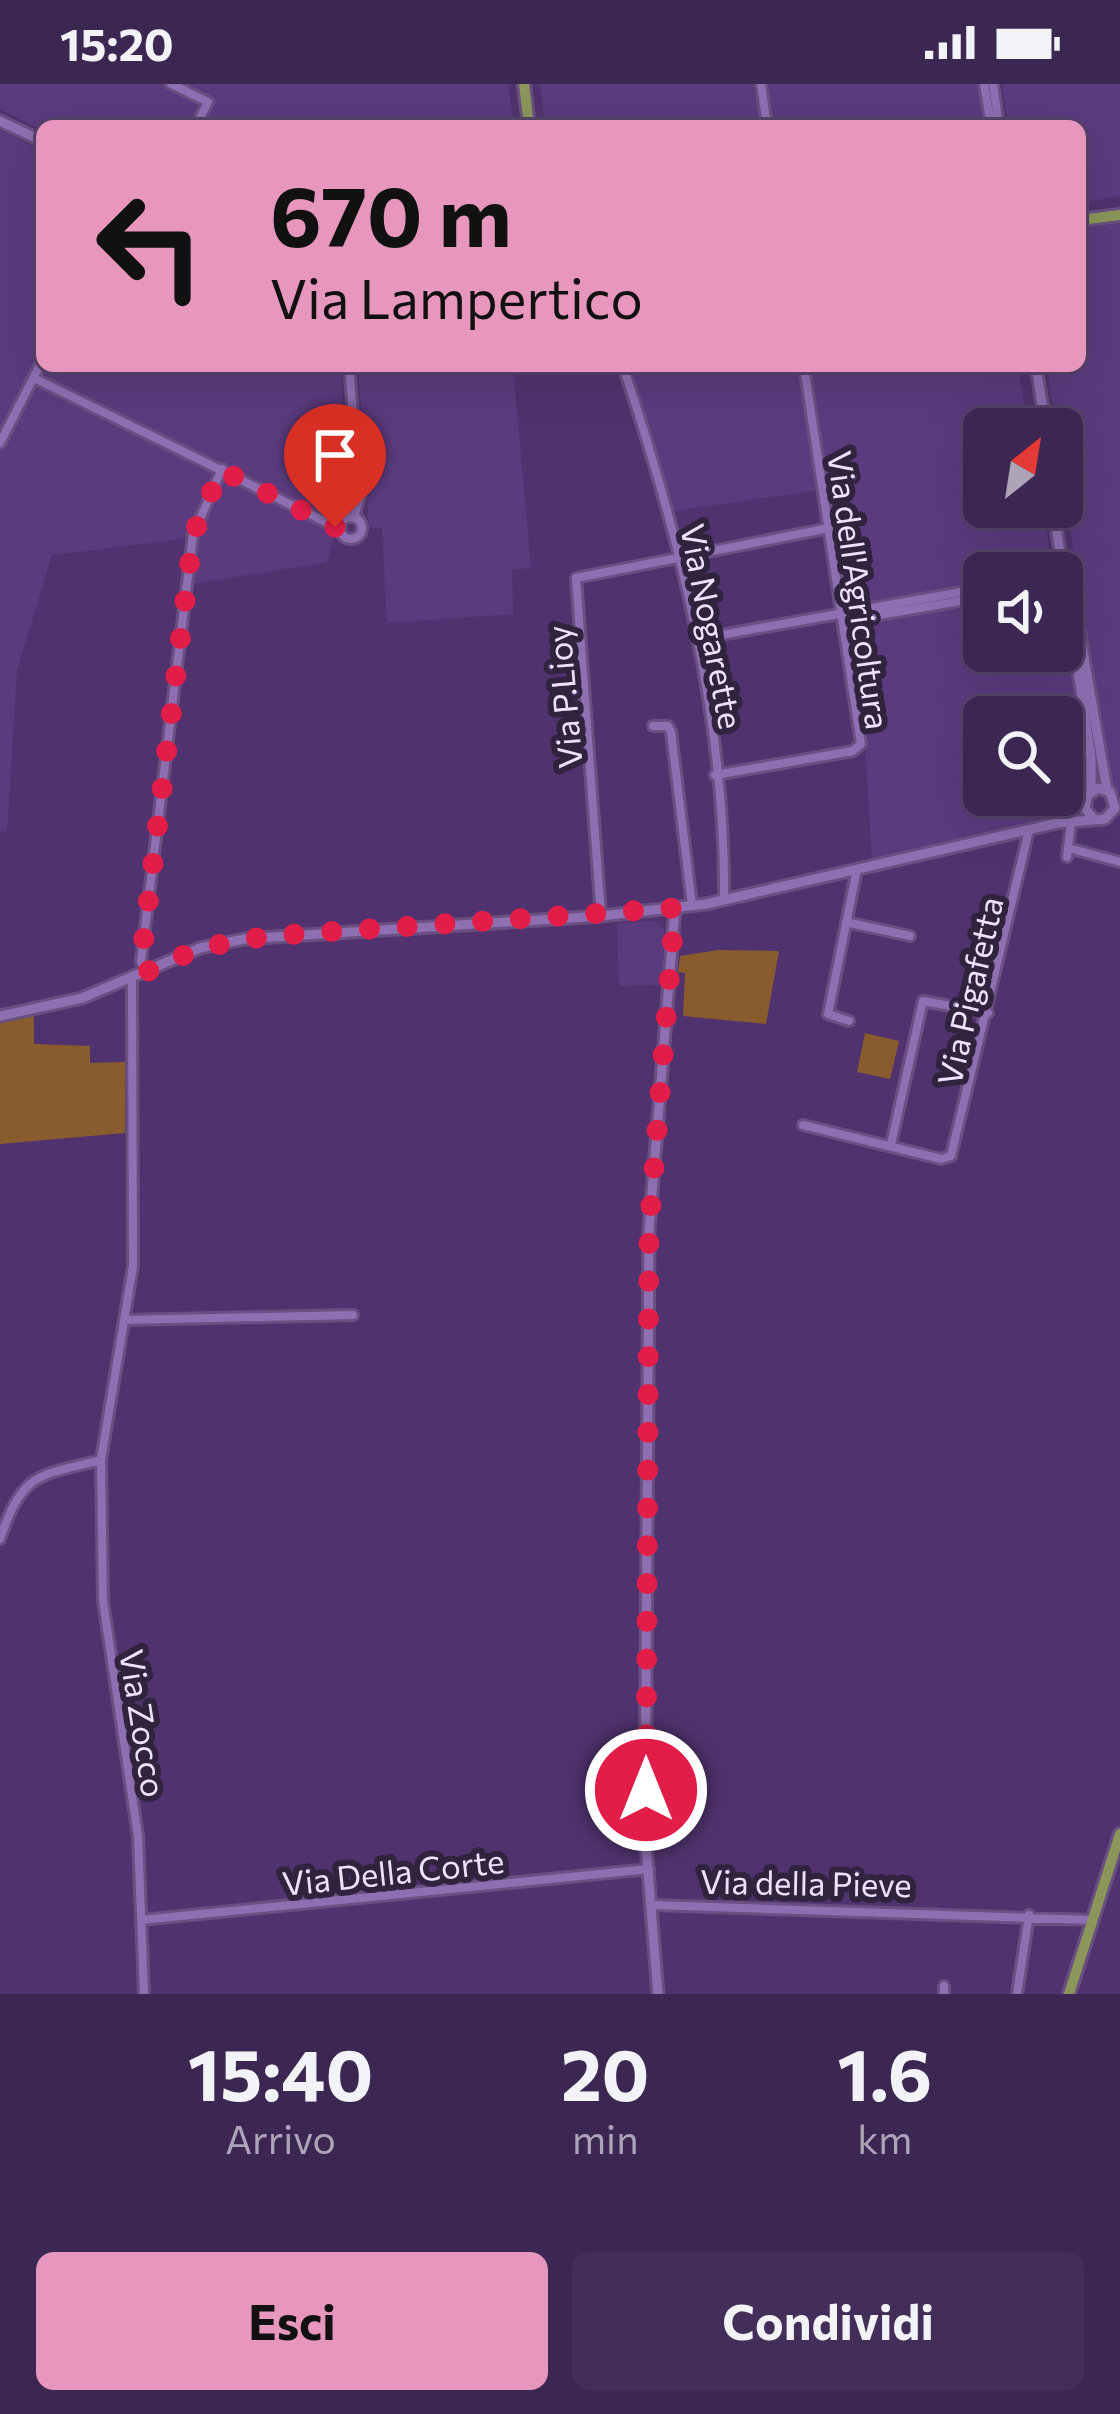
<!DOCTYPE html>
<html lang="it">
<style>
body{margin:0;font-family:Commissioner,sans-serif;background:#432e59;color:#f1f3f6;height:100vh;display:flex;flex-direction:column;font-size:45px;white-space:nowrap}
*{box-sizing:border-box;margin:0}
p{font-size:39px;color:#aca5b8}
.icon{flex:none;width:66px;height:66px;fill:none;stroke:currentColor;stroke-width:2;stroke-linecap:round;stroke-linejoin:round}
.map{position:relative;height:1910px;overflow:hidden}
.panel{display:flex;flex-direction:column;background:#3c2652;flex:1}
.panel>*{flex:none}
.banner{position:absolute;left:36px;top:36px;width:1050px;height:252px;border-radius:18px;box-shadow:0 12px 48px #0002,0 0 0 3px #554369;background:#e797bd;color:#111;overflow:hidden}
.needle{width:78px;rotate:30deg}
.buttons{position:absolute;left:963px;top:324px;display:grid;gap:24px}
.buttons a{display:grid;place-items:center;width:120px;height:120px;border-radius:18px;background:#3c2652;box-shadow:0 12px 48px #0002,0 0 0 3px #554369;font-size:60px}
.pin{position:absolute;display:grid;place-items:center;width:102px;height:102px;color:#fff;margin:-123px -51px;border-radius:50% 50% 50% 0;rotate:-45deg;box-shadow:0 0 12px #0007}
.pin .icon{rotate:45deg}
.me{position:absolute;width:132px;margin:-66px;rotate:0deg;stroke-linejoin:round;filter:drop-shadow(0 0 9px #0008)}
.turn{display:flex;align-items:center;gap:42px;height:252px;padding:0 36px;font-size:54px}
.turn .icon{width:156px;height:156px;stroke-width:2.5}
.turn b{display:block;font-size:84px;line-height:102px}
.eta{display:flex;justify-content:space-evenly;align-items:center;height:204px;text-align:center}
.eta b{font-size:72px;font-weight:700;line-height:84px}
.primary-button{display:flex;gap:24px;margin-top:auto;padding:24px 36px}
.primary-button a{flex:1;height:138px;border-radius:18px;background:#e797bd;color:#111;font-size:48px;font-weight:700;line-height:138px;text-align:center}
.primary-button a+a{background:#432e59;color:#f1f3f6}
.status{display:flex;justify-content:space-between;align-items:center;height:84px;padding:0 60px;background:#3c2652;direction:ltr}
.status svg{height:33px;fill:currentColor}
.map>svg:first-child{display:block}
</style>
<div class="status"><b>15:20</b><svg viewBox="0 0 49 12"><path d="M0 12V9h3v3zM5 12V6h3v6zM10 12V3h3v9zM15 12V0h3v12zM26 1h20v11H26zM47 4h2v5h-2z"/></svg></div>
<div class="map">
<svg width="1120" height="1910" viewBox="0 0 1120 1910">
<rect width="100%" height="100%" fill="#50336e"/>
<path fill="#5b3b7e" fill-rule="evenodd" d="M0 0H508L514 42 42 46 0 25Z
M540 0H981L987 42H545Z
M1002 0H1120V112L1080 119V42H1008Z
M0 46 42 67V282H341L346 407 327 478 186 501 190 454 52 471 17 586 7 748 0 747Z
M1120 139V710L1108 695 1102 671 1062 386V345H1056L1047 282H1080V145Z
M358 282H513L531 484 512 486 513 530 387 539 382 444 369 443Z
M626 282H1018L1029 345H984V423H1042L1054 489H984V567H1062V538L1085 672 1086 703 1073 725 1054 735 872 776 859 556 835 404 673 427ZM984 633H1062V711H984Z
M654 837 664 846 663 901 619 902 617 839Z"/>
<path fill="#895c2e" d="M718 866 779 867 766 940 683 932 685 889 678 888 680 872Z
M34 932V960L90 962V979L125 978V1049L0 1060V939Z
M865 949 899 957 890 995 857 988Z"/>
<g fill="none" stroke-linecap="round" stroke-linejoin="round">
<g stroke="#695081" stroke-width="14">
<path id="minor" d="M171 0 208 18 196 42
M761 0 767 42
M984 0 991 42
M993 0 999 42
M349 282 360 414 354 433
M623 282C680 453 726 635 724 816
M34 294 340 445
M0 359 42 277
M340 444a11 11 0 1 1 22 0a11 11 0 1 1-22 0Z
M844 537 984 513
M698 555 984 504
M653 642H668L671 648 692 821
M715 691 853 667 861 660 804 282
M1068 764 1120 778
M1067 773 1071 738
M601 832 576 494 829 444
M846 838 910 852
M145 888 141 877 193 451 222 385
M132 893 133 1182 101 1376 103 1517 138 1752 144 1910
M849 937 828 930 857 785
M803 1041 941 1075 951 1072 1029 746
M891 1060 923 917 988 929
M124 1236 353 1231
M0 1455C23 1388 37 1392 101 1376
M652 1821 1092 1836
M141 1836 649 1785
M944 1910V1902
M1017 1910 1029 1831"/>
</g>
<g stroke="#695081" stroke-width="15">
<path id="tertiary" d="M1036 282 1046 345
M1053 423 1091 673V708
M1068 481 1107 706
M0 932 82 914 200 864 244 855 601 832 706 820 1058 739 1105 735 1115 724 1110 708 1098 704 1088 711 1085 724 1092 733
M658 1910 645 1750 649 1146 675 824"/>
</g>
<g stroke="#695081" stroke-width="15">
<path id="secondary" d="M0 37 42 57"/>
</g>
<g stroke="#695081" stroke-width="16">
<path id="primary" d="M524 0 529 42
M1080 136 1120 131
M1069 1910 1120 1750"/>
</g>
<use href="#minor" stroke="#8e70b2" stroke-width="8"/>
<use href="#tertiary" stroke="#8e70b2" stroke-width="9"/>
<use href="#secondary" stroke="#8e70b2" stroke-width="9"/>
<use href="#primary" stroke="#8a965a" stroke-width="10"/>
</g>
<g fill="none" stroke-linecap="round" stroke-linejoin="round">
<path stroke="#e11d48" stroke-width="21" stroke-dasharray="0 37.8" d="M335 443 221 386 193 451 141 878 146 888 200 864 268 852 675 824 649 1146 646 1706"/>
</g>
<g text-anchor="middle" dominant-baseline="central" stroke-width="12" stroke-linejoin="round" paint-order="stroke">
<g font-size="33" fill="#ede1fd" stroke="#30233e">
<text transform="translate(860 506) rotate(82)">Via dell'Agricoltura</text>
<text transform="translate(713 542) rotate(79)">Via Nogarette</text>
<text transform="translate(563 613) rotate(-95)">Via P.Lioy</text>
<text transform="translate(969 907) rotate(-77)">Via Pigafetta</text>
<text transform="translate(144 1639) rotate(81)">Via Zocco</text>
<text transform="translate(393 1787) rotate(-6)">Via Della Corte</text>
<text transform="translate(806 1798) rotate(1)">Via della Pieve</text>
</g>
</g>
</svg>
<div class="buttons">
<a><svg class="needle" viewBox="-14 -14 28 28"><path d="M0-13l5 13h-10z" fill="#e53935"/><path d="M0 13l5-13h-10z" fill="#aca5b8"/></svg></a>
<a><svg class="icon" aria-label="sound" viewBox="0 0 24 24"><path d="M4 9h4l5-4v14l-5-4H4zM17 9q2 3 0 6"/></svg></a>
<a><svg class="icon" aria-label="search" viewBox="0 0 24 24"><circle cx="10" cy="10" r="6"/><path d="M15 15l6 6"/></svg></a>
</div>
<div class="pin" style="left:335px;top:443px;background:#d93025"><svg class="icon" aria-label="arrive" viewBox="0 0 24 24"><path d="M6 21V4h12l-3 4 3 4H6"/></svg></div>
<svg class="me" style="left:646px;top:1706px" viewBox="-20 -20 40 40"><circle r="17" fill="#e11d48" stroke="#fff" stroke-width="3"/><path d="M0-11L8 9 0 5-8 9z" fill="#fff"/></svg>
<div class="banner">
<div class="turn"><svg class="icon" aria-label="left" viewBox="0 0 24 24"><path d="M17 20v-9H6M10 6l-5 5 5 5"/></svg><div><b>670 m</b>Via Lampertico</div></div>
</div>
</div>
<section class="panel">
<div class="eta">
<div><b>15:40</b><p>Arrivo</p></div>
<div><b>20</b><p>min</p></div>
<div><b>1.6</b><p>km</p></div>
</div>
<div class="primary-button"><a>Esci</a><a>Condividi</a></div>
</section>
